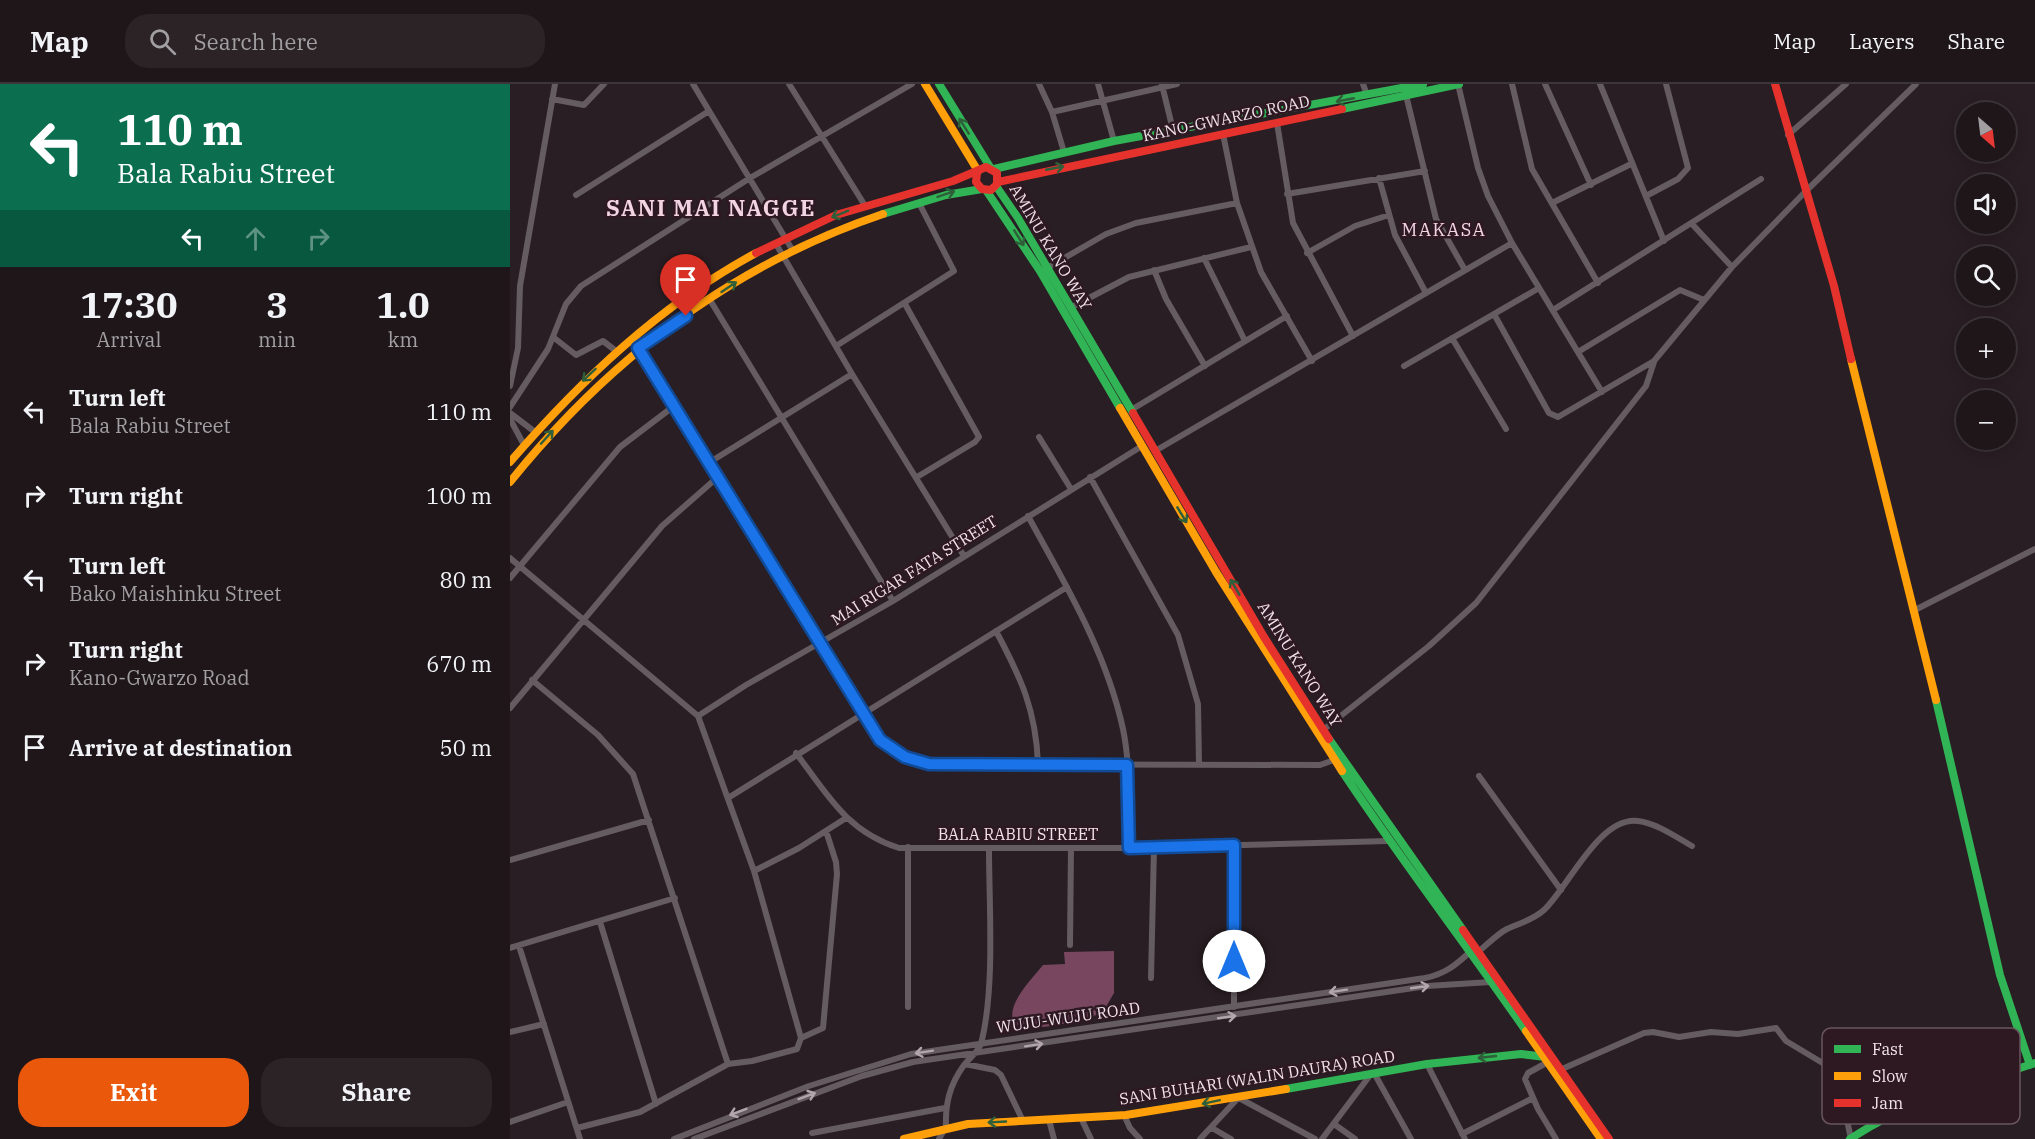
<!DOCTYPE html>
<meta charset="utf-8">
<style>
body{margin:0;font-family:"IBM Plex Serif",serif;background:#2c2327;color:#f1f3f6;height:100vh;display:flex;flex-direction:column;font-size:22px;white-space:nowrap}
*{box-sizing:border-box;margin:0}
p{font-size:20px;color:#a19fa2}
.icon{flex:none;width:33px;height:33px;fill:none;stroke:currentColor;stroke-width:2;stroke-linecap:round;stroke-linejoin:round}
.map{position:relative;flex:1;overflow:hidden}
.panel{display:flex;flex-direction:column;background:#1f161a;width:510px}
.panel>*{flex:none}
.hud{background:#0b6e4f;color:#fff;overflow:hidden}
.needle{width:39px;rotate:152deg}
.fabs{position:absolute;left:1446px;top:18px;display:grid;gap:12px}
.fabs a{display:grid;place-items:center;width:60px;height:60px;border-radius:50%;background:#1f161a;box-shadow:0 3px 15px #0003,0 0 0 2px #3c3539;font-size:30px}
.pin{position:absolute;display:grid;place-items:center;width:51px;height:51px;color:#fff;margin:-62px -26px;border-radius:50% 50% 50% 0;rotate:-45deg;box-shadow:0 0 6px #0007}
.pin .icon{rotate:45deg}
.me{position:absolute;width:66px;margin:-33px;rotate:0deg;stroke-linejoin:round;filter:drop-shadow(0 0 4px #0008)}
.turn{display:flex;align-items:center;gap:21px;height:126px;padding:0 18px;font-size:27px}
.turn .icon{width:78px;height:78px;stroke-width:2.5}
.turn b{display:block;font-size:42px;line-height:51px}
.lanes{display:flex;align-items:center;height:57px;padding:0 18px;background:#0003;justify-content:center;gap:30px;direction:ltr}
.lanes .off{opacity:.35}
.eta{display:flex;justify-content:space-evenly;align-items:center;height:102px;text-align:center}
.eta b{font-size:36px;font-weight:800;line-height:42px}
.primary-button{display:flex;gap:12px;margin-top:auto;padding:12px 18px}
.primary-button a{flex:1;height:69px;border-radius:24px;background:#ea580c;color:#fff;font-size:24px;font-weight:800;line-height:69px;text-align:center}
.primary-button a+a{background:#2c2327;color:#f1f3f6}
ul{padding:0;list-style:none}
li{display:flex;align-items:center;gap:18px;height:84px;padding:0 18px}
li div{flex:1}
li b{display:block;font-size:22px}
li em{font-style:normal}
header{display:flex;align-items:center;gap:36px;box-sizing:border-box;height:84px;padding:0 30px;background:#1f161a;border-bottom:2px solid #3c3539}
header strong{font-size:28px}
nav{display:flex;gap:33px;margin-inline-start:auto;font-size:21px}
.search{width:420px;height:54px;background:#2c2327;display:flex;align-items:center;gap:15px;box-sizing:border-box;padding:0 21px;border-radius:24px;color:#a19fa2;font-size:22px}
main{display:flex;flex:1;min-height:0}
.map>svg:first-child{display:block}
</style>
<header>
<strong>Map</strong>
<div class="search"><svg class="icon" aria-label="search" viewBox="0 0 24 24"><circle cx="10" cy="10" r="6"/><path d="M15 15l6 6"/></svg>Search here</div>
<nav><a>Map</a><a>Layers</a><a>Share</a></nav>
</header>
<main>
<section class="panel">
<div class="hud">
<div class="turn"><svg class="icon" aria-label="left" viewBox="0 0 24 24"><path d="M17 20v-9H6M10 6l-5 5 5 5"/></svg><div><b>110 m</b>Bala Rabiu Street</div></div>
<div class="lanes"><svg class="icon" aria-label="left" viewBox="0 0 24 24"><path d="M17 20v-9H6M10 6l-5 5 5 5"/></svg><svg class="icon off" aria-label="ahead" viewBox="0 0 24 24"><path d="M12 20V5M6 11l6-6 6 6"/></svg><svg class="icon off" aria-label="right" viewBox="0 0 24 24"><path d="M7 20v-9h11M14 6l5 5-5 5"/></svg></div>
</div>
<div class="eta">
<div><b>17:30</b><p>Arrival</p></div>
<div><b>3</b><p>min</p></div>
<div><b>1.0</b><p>km</p></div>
</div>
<ul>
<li><svg class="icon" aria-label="left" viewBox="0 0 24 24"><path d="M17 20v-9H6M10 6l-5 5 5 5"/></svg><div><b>Turn left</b><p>Bala Rabiu Street</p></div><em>110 m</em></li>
<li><svg class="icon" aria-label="right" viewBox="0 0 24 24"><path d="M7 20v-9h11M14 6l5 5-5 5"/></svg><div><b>Turn right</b></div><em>100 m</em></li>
<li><svg class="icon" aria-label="left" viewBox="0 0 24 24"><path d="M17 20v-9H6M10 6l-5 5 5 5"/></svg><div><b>Turn left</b><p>Bako Maishinku Street</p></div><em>80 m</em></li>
<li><svg class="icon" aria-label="right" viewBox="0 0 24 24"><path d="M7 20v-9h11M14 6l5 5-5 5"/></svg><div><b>Turn right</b><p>Kano-Gwarzo Road</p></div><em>670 m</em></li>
<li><svg class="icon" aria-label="arrive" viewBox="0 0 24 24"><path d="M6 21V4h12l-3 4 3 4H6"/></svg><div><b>Arrive at destination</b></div><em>50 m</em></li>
</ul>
<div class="primary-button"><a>Exit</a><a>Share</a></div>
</section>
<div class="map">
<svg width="1525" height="1055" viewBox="0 0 1525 1055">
<rect width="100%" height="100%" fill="#291e23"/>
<path fill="#78475f" d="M604 867V909L593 928C577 936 517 951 504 939 495 921 522 895 533 881L555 880 554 868Z"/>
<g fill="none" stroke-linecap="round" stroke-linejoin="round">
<path stroke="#645c60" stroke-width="6" d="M183 0 283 167
M279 0 354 120
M529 0 542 28 554 68
M588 0 604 57
M853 0 857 11
M948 0 968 84 978 112 1002 159 1092 308
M1002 0 1022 85 1088 199
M1035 0 1081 101
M1090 0 1154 157
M652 1 663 46
M896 11 926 135 955 186
M42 15 74 21 94 0
M542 28 667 0
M767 39 783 139 843 252
M713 50 727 119 751 188 802 277
M1278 51 1336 0
M869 94 885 151 916 209
M777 110 915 87
M66 111 199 27
M1136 112 1168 95 1178 84 1156 0
M1042 119 1121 80
M1182 140 1222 183
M266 160 342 290 454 472
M797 169 845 142 879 131
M694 174 735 257
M537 184 596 150 626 139 727 119
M644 186 656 215 695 282
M200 216 383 517
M395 220 469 353 465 358 407 393
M560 224 619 193 741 163
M1043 226 1251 95
M984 230 1039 329 1048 333 1144 277 1222 183 1296 107 1406 0
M43 253 66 271 93 257 106 267
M942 254 996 345
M326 262 444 187 409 119
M128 264 370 656 395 673 419 680 810 681 824 676
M1068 268 1170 206 1194 216
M894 282 1029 204
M0 302 8 264 10 202 45 0
M0 323 38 265 56 220 71 202 240 94 402 0
M621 326 777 232
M0 329 25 348
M0 335 14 361
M529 353 561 405
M645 367 1002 159
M200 378 342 290
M580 393 668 551 688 620 689 680
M518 432C555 500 596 567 613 645 621 683 618 725 619 764
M0 474 188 632 244 787 291 954 287 965 242 977 218 980 130 1028 67 1044
M0 494 110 363 164 322
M1403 527 1525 465
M486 547C511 594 526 626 528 680
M22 596 88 651 123 690 218 980
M0 624 152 442 209 392
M188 632 236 601 383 517 632 362
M813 646 919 562 966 519 1136 302 1144 278
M286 669C317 710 337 748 389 764H619L878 757
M969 692 1051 806
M218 714 557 503
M0 776 139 736
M244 787 289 764 336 734
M90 838 146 1020
M560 861 561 764
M9 862 70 1055
M0 864 165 814
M968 868C977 861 987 850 997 845 1010 839 1023 836 1034 826 1058 804 1089 732 1128 737 1146 739 1166 753 1182 762
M641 894 644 763
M398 923V763
M724 923V761
M0 948 34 940
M291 954 313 944 327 790 326 778 316 747
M1038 978 1018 989 1015 995 1028 1025 1046 1055
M455 980 485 986 491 991 513 1037
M917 980 955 1055
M1052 985 1134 949 1143 948 1169 953 1201 948 1228 950 1266 944 1276 957 1316 981 1328 994 1341 1055
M864 989 901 1055
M729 1014 805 1055
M614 1031 620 1044 630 1055
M571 1034 581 1055
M539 1036 544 1055
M0 1038 58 1018
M824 1040 845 1055
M702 1044 721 1055
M436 1046C435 1020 439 1002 454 981 461 972 469 968 472 956 485 900 479 822 479 764
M302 1049 435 1024
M952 1050 1023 1014
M164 1055 299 1002 401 970 915 894C935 890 946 881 961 867
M184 1055 352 992 403 978 917 902 981 898
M429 1055 434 1046
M690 1055 730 1012
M812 1055 861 990"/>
<path stroke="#30b455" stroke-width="8" d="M429 0 480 83
M832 25 949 0
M484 85 604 57 913 0
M486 102 508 134 623 329
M476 106 530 187 610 324
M373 130 436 111 472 105
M1426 616 1490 891 1520 981
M819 655 953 846
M832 687C891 776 956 860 1016 947
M776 1005 917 980 1011 970 1035 973
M1340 1055C1397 1017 1461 1001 1525 979"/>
<path stroke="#ff9f0a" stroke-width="8" d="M415 0 468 87
M1341 275 1426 616
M610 324 706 488 832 687
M0 378C71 296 150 221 246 169
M0 398C99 275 222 181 373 130
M1016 947 1091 1055
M394 1055 458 1040 616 1031 776 1005"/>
<path stroke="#e5322d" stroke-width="8" d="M1265 0 1324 202 1341 275
M488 98 832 25
M246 169 326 131 443 97 476 83 487 89V100L481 106 472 105 466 98 467 89
M623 329 754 553 819 655
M953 846 1099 1055"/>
</g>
<defs><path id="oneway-shaft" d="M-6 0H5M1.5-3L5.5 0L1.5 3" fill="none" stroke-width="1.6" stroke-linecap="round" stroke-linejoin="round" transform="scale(1.5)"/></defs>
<g stroke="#2f5f3a">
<use href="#oneway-shaft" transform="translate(835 16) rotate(169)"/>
<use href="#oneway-shaft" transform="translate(454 42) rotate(-122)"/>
<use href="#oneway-shaft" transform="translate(545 84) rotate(-11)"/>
<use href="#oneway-shaft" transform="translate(436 110) rotate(-18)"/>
<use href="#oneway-shaft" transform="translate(330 130) rotate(158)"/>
<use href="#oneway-shaft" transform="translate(509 154) rotate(58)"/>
<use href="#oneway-shaft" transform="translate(219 203) rotate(-34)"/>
<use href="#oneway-shaft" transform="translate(79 291) rotate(137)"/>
<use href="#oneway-shaft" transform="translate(37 353) rotate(-48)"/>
<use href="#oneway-shaft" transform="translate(672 431) rotate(59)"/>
<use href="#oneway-shaft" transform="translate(725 503) rotate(-120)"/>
<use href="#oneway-shaft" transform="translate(977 973) rotate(174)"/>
<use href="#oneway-shaft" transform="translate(701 1018) rotate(168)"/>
<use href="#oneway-shaft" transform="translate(487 1038) rotate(177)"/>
</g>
<g stroke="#b2a6ab">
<use href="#oneway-shaft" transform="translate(910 903) rotate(-8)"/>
<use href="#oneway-shaft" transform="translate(828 907) rotate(171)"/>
<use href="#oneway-shaft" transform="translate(717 933) rotate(-8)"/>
<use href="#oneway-shaft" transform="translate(524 961) rotate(-9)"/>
<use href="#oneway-shaft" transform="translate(414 968) rotate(171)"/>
<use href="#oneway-shaft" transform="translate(297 1012) rotate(-20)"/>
<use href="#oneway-shaft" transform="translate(228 1028) rotate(159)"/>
</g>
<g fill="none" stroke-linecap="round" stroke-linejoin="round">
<g stroke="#114b97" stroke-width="15">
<path id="route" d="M176 232 128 264 370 656 395 673 419 680 617 681 619 764 724 761V877"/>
</g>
<use href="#route" stroke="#1a73e8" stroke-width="10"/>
</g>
<g text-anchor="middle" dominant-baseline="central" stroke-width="5" stroke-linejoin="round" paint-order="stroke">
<g font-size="16" fill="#f1e2e9" stroke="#2e1923">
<text transform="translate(716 34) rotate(-12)">KANO-GWARZO ROAD</text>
<text transform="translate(541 163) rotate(59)">AMINU KANO WAY</text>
<text transform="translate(404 486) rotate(-32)">MAI RIGAR FATA STREET</text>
<text transform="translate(790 580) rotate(58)">AMINU KANO WAY</text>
<text x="508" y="750">BALA RABIU STREET</text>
<text transform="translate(558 933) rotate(-8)">WUJU-WUJU ROAD</text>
<text transform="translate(747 993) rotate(-9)">SANI BUHARI (WALIN DAURA) ROAD</text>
</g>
<g font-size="18" letter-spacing="1.5" fill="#f3d5e2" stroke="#2e1923">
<text x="934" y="145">MAKASA</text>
</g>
<g font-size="22" font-weight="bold" letter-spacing="1.5" fill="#f3d5e2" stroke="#2e1923">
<text x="201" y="123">SANI MAI NAGGE</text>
</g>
</g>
<rect x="1312" y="944" width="198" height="96" rx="9" fill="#2e1923" stroke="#68555e" stroke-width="1.5"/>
<rect x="1324" y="961" width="27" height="8" fill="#30b455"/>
<rect x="1324" y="988" width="27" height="8" fill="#ff9f0a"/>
<rect x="1324" y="1015" width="27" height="8" fill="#e5322d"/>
<g font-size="16" fill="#f1e2e9">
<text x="1362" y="971">Fast</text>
<text x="1362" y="998">Slow</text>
<text x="1362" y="1025">Jam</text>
</g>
</svg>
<div class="fabs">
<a><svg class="needle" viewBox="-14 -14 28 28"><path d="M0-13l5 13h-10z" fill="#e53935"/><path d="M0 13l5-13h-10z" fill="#a19fa2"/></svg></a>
<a><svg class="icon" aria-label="sound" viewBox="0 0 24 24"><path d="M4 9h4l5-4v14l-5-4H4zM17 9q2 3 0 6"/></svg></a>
<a><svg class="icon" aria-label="search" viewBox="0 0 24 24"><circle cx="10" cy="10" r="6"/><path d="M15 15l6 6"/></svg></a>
<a>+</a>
<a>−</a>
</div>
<div class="pin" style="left:176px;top:232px;background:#d93025"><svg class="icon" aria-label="arrive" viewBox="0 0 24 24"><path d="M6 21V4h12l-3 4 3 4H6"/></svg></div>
<svg class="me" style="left:724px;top:877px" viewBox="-20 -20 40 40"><circle r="19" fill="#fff"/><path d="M0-13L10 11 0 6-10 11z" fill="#1a73e8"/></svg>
</div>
</main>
